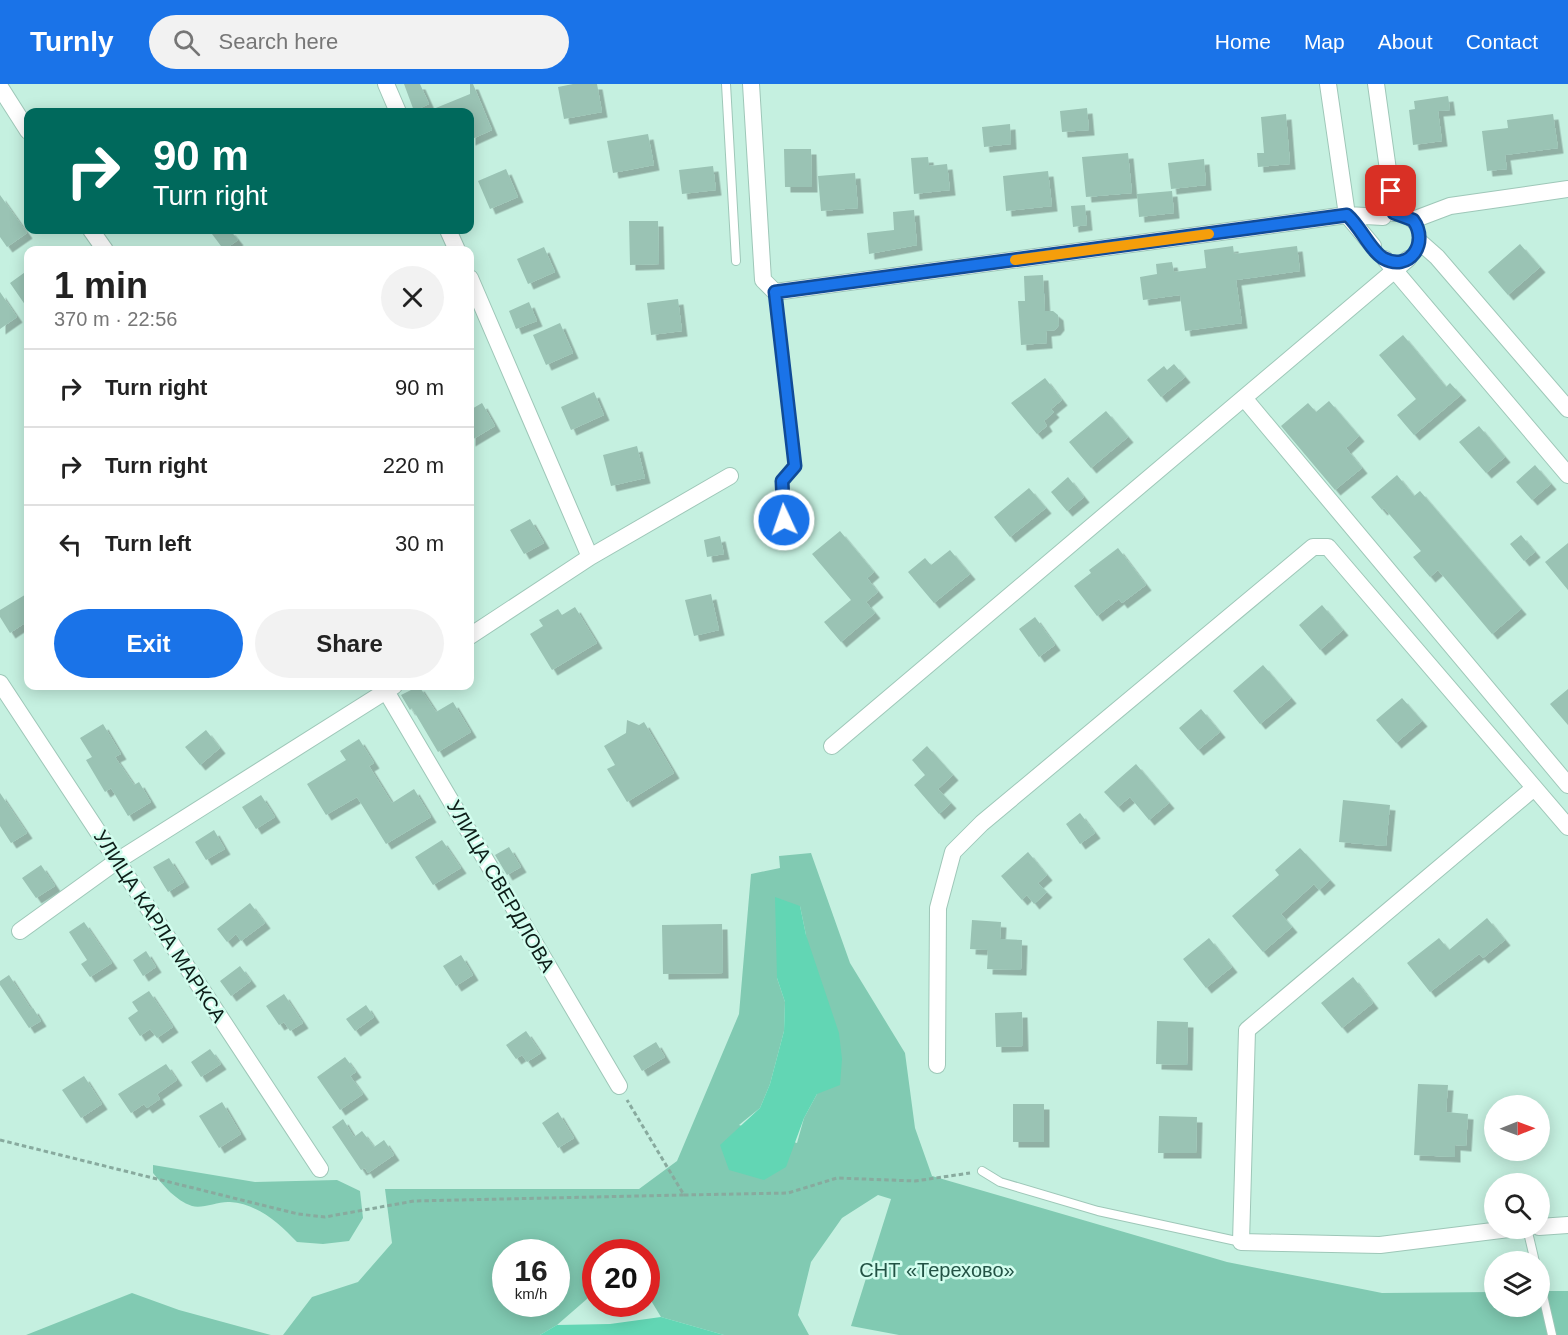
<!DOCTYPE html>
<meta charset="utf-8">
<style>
body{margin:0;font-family:Helvetica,sans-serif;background:#f2f2f2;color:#222;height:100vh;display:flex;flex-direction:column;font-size:22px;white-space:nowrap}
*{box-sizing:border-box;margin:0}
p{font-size:20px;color:#767676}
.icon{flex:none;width:33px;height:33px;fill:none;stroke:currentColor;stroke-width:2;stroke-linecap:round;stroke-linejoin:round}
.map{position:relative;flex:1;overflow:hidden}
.sheet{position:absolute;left:24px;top:162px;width:450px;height:444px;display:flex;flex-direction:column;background:#fff;border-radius:12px;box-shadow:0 3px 15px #0003}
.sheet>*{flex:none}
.hud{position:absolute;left:24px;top:24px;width:450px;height:126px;border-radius:12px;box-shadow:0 3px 15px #0003;background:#00695c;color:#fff;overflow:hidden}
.needle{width:39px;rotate:89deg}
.controls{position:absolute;left:1484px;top:1011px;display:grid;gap:12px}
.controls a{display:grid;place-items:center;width:66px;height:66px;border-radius:50%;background:#fff;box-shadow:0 3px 15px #0003;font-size:30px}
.speed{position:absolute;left:492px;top:1155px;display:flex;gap:12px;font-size:30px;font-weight:700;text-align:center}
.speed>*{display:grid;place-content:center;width:78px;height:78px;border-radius:50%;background:#fff;box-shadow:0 3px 15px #0003;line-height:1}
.speed small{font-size:15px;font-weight:400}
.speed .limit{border:9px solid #d22;background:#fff;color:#111}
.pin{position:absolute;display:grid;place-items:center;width:51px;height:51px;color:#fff;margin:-26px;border-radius:12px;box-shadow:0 3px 9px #0006}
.me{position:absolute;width:66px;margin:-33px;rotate:357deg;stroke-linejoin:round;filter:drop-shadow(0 0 4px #0008)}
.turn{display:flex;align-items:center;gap:21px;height:126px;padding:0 30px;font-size:27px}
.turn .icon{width:78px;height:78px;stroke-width:2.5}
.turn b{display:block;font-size:42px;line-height:51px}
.round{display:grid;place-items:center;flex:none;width:63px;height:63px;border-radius:32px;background:#f2f2f2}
.head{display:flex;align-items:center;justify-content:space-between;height:102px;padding:0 30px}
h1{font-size:36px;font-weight:600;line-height:45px}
.button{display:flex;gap:12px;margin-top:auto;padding:12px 30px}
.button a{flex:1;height:69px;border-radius:36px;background:#1a73e8;color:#fff;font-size:24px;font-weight:600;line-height:69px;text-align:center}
.button a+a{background:#f2f2f2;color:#222}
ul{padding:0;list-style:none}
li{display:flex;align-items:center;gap:18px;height:78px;padding:0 30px;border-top:2px solid #e0e0e0}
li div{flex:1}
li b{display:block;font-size:22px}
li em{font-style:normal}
header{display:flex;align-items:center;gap:36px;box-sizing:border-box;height:84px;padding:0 30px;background:#1a73e8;color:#fff}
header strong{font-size:28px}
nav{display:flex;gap:33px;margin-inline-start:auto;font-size:21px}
.search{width:420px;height:54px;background:#f2f2f2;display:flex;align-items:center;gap:15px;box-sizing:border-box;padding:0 21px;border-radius:33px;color:#767676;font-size:22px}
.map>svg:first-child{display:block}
</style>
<header>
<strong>Turnly</strong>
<div class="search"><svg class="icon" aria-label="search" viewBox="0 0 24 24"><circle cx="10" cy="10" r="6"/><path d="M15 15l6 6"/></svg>Search here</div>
<nav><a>Home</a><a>Map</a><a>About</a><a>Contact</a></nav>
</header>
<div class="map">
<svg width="1568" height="1251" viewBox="0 0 1568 1251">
<defs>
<filter id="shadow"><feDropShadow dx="5.5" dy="5.5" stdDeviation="0" flood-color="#0004"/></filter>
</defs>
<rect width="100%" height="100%" fill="#c5f0e0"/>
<path fill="#81cab2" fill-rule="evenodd" d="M811 769 850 879 905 969 915 1044 932 1092 1227 1178 1382 1209 1494 1208V1222H1539V1207H1568V1251H899L851 1242 891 1115 878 1111 842 1134 811 1178 798 1231 809 1251H724L661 1233 647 1210 646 1168H596L595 1208 557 1241 540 1251H283L312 1213 358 1198 392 1159 385 1105H639L677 1077 739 930 751 790 780 784 779 772ZM800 822 806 851 817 1010 804 1034 797 1059 739 1041 760 1024 770 1000 784 947 785 918 777 894ZM506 1168H556V1220H506Z
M153 1081 255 1098 337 1096 360 1107 363 1134 349 1157 323 1160 297 1158C279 1139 258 1120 230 1118 218 1117 203 1125 192 1122 175 1116 164 1102 153 1089Z
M132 1209 179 1226 271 1251H26Z"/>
<path fill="#62d6b4" d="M775 813 800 822 806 851 839 949 842 975 840 1001 817 1010 804 1034 786 1083 764 1096 729 1086 720 1061 760 1024 770 1000 784 947 785 918 777 894Z
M661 1233 724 1251H540L557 1241 610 1240Z"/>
<path fill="#9ac3b4" filter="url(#shadow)" d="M404 0H420L429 20 414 27Z
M470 0H473L492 46 470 56V28H426L470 10Z
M573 0H597L602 28 564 35 558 3Z
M1448 12 1450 26 1438 27 1442 57 1413 61 1409 26 1415 25 1414 17Z
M1087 24 1089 46 1062 48 1060 27Z
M1286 30 1290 80 1258 83 1257 69H1264L1261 33Z
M1553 30 1558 64 1505 71 1507 85 1487 87 1482 47 1508 44 1507 36Z
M1010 40 1011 60 984 63 982 43Z
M648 50 654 81 613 89 607 57Z
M784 65H811L812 103H785Z
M1128 69 1132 109 1086 113 1082 73Z
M928 73 929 82 947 80 950 106 914 110 911 74Z
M1204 75 1206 101 1171 105 1168 79Z
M713 82 716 106 682 110 679 86Z
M506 85 518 113 490 125 478 97Z
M1048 87 1052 122 1006 127 1003 92Z
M855 89 858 124 821 127 818 92Z
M1172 107 1174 129 1139 133 1137 110Z
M0 111 27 149 7 163 0 153Z
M1085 121 1087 141 1073 143 1071 122Z
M914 126 917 161 869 170 867 149 894 146 893 128Z
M629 137H658L659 180 630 181Z
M209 146H230L238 156 224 166Z
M1520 160 1540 183 1508 211 1488 188Z
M1233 162 1234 170 1297 162 1300 187 1236 196 1242 239 1185 247 1180 211 1143 216 1140 193 1157 190 1156 180 1172 178 1174 188 1206 184 1204 166Z
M544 163 555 188 528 200 517 175Z
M28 186V225L10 199Z
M1043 191 1045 227H1053L1058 231 1059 241 1055 246 1046 247 1047 259 1021 261 1018 217H1025L1024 192Z
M0 208 17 233 0 245Z
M678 215 682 247 651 251 647 219Z
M529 218 537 237 516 245 509 227Z
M560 239 573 269 546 281 533 251Z
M1403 251 1446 303 1450 299 1461 311 1414 351 1397 331 1416 315 1379 271Z
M1174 280 1185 293 1161 313 1147 296 1164 282 1167 286Z
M1045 294 1062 316 1051 325 1054 328 1044 337 1047 342 1037 350 1011 319Z
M594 308 604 331 571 346 561 323Z
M1329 317 1359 352 1346 364 1362 384 1335 406 1281 342 1308 319 1316 328Z
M482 319 495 342 470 357V326Z
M1106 327 1128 353 1091 384 1069 358Z
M1479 342 1505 373 1486 389 1459 358Z
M637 362 645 394 611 402 603 371Z
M1535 381 1551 400 1532 416 1516 398Z
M1397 391 1414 412 1420 407 1521 525 1492 550 1438 486 1430 493 1413 473 1421 467 1384 424 1382 426 1371 413Z
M1068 393 1084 413 1067 427 1051 408Z
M1029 404 1046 424 1010 453 994 433Z
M530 435 544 459 524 470 510 446Z
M840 447 874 488 867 494 878 508 866 518 875 529 841 558 824 538 851 516 812 470Z
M1521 451 1535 468 1524 477 1510 460Z
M720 452 724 470 707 473 704 456Z
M1568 459V506L1545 478Z
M1118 464 1146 501 1122 519 1119 515 1097 532 1074 502 1091 489 1089 486Z
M950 466 970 490 934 519 908 488 925 474 931 481Z
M28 509V537L10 549 0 533V526Z
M711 510 719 546 694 552 685 516Z
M1322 521 1343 546 1320 566 1299 541Z
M575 523 597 559 552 586 530 550 543 542 539 536 558 525 562 531Z
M1035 533 1055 561 1039 573 1019 545Z
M1263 581 1291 614 1260 640 1233 607Z
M419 602 436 628 453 618 471 648 438 668 412 624 410 626 401 611Z
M1568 605V641L1550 620Z
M1402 614 1422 637 1396 659 1376 636Z
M1201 625 1220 648 1198 666 1179 644Z
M627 636 639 641 644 638 674 689 627 718 607 685 615 681 604 662 626 649Z
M103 640 121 670 115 673 134 701 139 698 151 718 128 732 111 704 105 708 86 676 92 673 80 654Z
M206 646 220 664 200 681 185 663Z
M359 655 374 679 369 682 392 719 414 705 431 733 386 760 357 713 326 731 307 700 346 676 340 667Z
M927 662 953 691 938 705 951 719 939 730 914 701 925 691 912 676Z
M1136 680 1169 719 1149 736 1130 713 1118 723 1104 708Z
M0 709 27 749 11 759 0 742Z
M261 711 275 733 256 745 242 723Z
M1343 716 1390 721 1386 762 1339 758Z
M1080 729 1095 749 1080 760 1066 740Z
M214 746 225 765 206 776 195 758Z
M442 756 461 784 433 801 415 773Z
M509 763 521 783 507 791 495 771Z
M1300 764 1330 796 1319 806 1314 800 1281 830 1292 843 1263 868 1232 832 1279 791 1275 786Z
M1028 768 1047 791 1038 799 1047 808 1034 820 1027 811 1022 816 1001 792Z
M169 774 184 798 168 808 153 783Z
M41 781 55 802 36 814 22 794Z
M250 819 265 839 241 857 236 850 227 858 217 845Z
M1487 834 1505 856 1483 874 1479 870 1430 908 1407 879 1439 854 1449 866Z
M972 836 1001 838 1000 855 1022 856 1021 886 987 885 988 866 970 865Z
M84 838 112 879 90 893 81 880 87 876 69 848Z
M722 840 723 889 663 890 662 841Z
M1209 854 1232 883 1206 904 1183 875Z
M146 867 156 883 143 892 133 876Z
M461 871 473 891 456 902 443 882Z
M240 882 251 897 231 912 220 897Z
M9 891 31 925 21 932 0 901V897Z
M1353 893 1373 919 1342 944 1321 919Z
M149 907 173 943 157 954 150 945 140 952 128 934 138 927 132 918Z
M284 910 303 939 290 947 284 938 279 941 266 922Z
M366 921 374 933 355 947 346 935Z
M33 924 41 937 29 944 21 932Z
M1022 928 1023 962 996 963 995 929Z
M1157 937 1188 938 1187 981 1156 980Z
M526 947 541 969 527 978 522 971 516 975 506 961Z
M656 958 665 973 642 987 633 972Z
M210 965 221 980 201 993 191 978Z
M345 973 356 988 350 992 363 1010 340 1026 317 993Z
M166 980 177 996 157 1010 160 1015 147 1024 144 1020 131 1029 118 1010Z
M84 992 102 1020 81 1034 62 1006Z
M1418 1000 1448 1001 1446 1028 1468 1030 1466 1062 1455 1061V1073L1414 1071Z
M222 1018 241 1050 219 1064 199 1032Z
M1013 1020H1044V1058H1013Z
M558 1028 574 1054 558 1064 542 1039Z
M1159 1032 1197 1033 1196 1069H1158Z
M343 1035 354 1053 362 1047 374 1063 384 1056 394 1071 368 1089 365 1084 361 1086 332 1043Z"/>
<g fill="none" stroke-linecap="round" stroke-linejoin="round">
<g stroke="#9ec7b8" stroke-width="10">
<path id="service" d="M726 0 736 177
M775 208 795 382 782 397 784 436
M982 1087 1000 1098 1098 1127 1241 1158
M1527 1144 1535 1178
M1539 1194 1552 1251"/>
</g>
<g stroke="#9ec7b8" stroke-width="18">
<path id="minor" d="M386 0 398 28
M751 0 763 196 775 208 1347 131 1383 133
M1328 0 1347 131 1373 162
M1376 0 1394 129
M0 3 28 47
M1413 136 1450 122 1568 105
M91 146 105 166
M448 146 457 166
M1420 158 1437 173 1568 325
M1385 175 1568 391
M470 194 590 473
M1244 314 1568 701
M470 552 590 473 730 392
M0 599 320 1085
M383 602 619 1002
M832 662 1408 175
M20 847 117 777 394 602
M937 981 938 824 953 768 982 739 1313 463H1328L1568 743
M1539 1143 1568 1141
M1517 1144 1380 1161 1241 1158 1247 946 1534 704"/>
</g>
<path stroke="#88aa9e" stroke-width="3" stroke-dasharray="4.5 3" stroke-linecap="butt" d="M0 1056 298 1130 325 1133 414 1117 684 1111 627 1016
M684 1111 788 1109 837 1094 915 1097 970 1089"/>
<use href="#service" stroke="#fff" stroke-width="8"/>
<use href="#minor" stroke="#fff" stroke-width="16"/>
</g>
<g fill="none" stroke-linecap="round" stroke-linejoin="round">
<g stroke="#114b97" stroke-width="15">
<path id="route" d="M784 436 782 397 795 382 775 208 1347 131C1360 142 1370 166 1383 174 1409 189 1430 159 1413 136L1394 129 1391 107"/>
</g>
<use href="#route" stroke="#1a73e8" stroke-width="10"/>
<path stroke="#f59e0b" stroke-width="10" d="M1015 176 1209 150"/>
</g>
<g text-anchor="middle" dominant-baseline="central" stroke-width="5" stroke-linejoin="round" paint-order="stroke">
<g font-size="20" fill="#0d1d18" stroke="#d2fdee">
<text transform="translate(501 802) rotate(60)">УЛИЦА СВЕРДЛОВА</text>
<text transform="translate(160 842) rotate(57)">УЛИЦА КАРЛА МАРКСА</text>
</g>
<g font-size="20" fill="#235345" stroke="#d2fdee">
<text x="937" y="1186">СНТ «Терехово»</text>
</g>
</g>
</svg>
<div class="controls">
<a><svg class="needle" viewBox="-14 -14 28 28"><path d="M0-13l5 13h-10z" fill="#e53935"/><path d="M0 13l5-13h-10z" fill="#767676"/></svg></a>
<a><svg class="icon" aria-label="search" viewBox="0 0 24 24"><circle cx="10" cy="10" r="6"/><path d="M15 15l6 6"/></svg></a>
<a><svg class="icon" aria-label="layers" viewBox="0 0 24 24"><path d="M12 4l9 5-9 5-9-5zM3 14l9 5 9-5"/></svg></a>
</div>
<div class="speed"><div>16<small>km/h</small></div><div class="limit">20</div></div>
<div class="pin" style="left:1391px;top:107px;background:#d93025"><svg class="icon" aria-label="arrive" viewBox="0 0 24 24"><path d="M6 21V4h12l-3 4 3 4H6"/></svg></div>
<svg class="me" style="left:784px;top:436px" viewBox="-20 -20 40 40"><circle r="17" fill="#1a73e8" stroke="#fff" stroke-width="3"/><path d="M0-11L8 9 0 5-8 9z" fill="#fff"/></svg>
<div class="hud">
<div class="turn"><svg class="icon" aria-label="right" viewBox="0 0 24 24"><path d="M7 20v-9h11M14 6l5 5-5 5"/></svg><div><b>90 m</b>Turn right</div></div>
</div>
<section class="sheet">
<div class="head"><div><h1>1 min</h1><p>370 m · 22:56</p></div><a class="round"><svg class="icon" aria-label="close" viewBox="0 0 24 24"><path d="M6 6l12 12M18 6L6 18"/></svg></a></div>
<ul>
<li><svg class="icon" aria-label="right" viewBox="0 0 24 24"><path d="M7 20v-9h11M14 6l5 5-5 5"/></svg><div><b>Turn right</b></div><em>90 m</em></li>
<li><svg class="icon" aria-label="right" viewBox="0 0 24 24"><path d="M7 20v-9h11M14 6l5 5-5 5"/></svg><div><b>Turn right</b></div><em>220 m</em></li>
<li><svg class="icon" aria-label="left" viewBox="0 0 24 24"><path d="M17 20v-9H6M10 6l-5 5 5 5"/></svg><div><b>Turn left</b></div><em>30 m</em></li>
</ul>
<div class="button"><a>Exit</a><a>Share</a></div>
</section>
</div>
